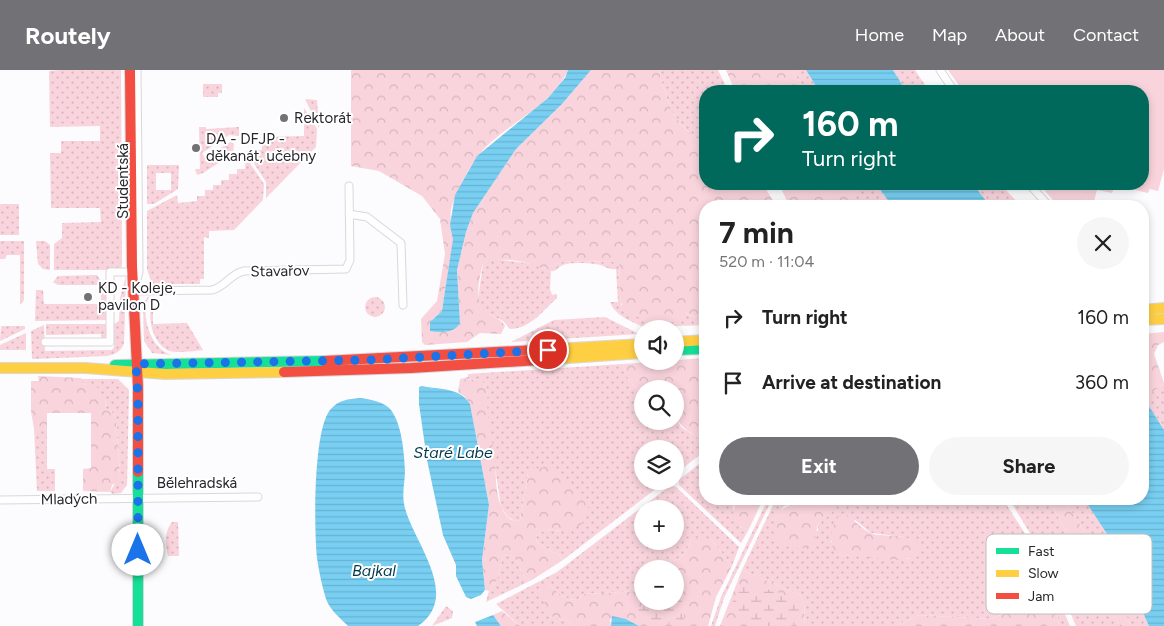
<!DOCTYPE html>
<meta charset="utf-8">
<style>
body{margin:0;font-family:Figtree,sans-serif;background:#f6f6f6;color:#222;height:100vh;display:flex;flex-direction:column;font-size:19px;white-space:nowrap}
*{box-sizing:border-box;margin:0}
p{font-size:16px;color:#767676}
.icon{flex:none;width:28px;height:28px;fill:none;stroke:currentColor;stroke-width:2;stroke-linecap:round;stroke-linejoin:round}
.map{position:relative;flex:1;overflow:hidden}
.details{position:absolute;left:699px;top:130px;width:450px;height:305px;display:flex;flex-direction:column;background:#fff;border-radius:20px;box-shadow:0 2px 8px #0003}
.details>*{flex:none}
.banner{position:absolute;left:699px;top:15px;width:450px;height:105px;border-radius:20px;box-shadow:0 2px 8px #0003;background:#00695c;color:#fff;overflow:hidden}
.fabs{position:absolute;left:634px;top:250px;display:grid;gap:10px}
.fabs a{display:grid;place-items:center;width:50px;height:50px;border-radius:50%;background:#fff;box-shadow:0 2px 8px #0003;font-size:25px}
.pin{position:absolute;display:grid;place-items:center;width:42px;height:42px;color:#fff;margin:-21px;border:2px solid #fff;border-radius:50%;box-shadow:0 1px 5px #0007}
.me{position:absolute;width:55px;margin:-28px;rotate:0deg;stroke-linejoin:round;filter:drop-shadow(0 0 4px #0008)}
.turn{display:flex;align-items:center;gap:18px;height:105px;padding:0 20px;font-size:22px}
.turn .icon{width:65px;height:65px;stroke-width:2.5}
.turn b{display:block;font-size:35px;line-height:42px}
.round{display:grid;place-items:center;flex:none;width:52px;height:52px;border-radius:26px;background:#f6f6f6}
.overview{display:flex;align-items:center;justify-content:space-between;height:85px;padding:0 20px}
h1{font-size:30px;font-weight:700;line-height:38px}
.cta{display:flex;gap:10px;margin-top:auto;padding:10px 20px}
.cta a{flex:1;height:58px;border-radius:30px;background:#727175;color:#fff;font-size:20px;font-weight:700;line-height:58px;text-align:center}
.cta a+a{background:#f6f6f6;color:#222}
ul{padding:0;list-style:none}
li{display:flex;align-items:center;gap:15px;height:65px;padding:0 20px}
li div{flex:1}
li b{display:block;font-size:19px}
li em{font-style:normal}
header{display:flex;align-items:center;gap:30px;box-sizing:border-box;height:70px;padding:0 25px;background:#727175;color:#fff}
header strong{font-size:24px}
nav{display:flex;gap:28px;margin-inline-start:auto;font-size:18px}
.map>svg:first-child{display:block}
</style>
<header>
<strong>Routely</strong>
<nav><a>Home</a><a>Map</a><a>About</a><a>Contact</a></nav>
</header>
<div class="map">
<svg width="1164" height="556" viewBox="0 0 1164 556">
<defs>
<pattern id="grass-dots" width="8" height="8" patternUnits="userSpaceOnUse" patternTransform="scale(1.25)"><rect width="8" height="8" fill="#f9d4dc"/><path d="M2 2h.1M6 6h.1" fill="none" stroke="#d5b6bd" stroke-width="1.8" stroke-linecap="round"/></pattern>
<pattern id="forest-crowns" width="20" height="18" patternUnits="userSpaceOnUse" patternTransform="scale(1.25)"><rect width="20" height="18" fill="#f9d4dc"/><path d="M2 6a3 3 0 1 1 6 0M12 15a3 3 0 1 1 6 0" fill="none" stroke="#d5b6bd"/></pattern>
<pattern id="wetland-marsh" width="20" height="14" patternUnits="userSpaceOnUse" patternTransform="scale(1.25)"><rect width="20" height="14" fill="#f9d4dc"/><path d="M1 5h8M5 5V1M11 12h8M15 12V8" fill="none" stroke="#d5b6bd"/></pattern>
<pattern id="water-rules" width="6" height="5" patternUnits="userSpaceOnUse" patternTransform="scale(1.25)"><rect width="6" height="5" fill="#78cff2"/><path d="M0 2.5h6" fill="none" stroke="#68b2d0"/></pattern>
</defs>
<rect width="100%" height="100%" fill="#fcfbfd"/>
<path fill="url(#grass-dots)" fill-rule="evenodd" d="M60 0H121L122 196 120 200H54V174L62 168V153L101 152 100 138H51L50 83H61V71H100V56L50 57 49 1Z
M661 0H718L728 21H705V75C673 50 671 44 660 6Z
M792 0H806L819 21H805Z
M893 0H915L929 21H906Z
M203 14H222V23H218V27H203Z
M305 29 317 30 319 58Z
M304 38 317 59 316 77 266 128V112L246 81 262 80V68L264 67 304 66Z
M126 54 127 193 126 192Z
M199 57H206V59L239 57V66L229 65 202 83 205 88 230 72 234 74 233 84 203 103 197 105 195 99H200Z
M246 87 264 114 263 130 234 160 209 161V168L204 167V209H200V214H152L147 199V141L177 125 178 133 197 131V126H205V120H213V115H221V110H229V104H237V99H245Z
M147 95H179L178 119 154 134H147ZM156 103H171V120H156Z
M855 114H876L892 136H856Z
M973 114H1000L1021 136H990Z
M0 134H19V165H0Z
M0 171H24V230L20 235V185H7L5 189H0Z
M36 171H45L50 175V200L43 199 38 194Z
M493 189 534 194 544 199 564 191 619 192 621 235 685 243 705 251V255C696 256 649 256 646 258 633 252 616 247 610 232H618L616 199C607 200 603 194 594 194 585 193 569 192 561 196 556 199 557 201 551 201L550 219 552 225 557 224V228C544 239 531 259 510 259L503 251 482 241 478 230 483 193Z
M97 205 101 211 97 215H58L53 212 58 206Z
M126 206 124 274C120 282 116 284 107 286L32 289 31 261 44 255 45 281 112 280 114 277V254L119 251 120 228Z
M107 209 108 250 35 251 36 220H43L44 234H101V220L105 219Z
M150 225C139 243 150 280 172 285L245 284 173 285 152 283 144 271 143 233Z
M153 226V254L187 253 203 280C193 281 176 284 167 280 150 270 147 243 153 226Z
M365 237a10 10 0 1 1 20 0a10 10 0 1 1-20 0Z
M605 247 639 264 511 272 554 250Z
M46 254H109V270H101V264L46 265Z
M1 256H25V259L0 271Z
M26 263V280H0V275Z
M623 294C626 306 631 316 642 322V351H675V346L681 357 705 372V381L675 404V379H642V411H666L563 490 559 485 537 473 536 466 546 459 562 461 528 403 520 450C510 453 506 444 501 437L486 337 488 320 481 310 460 309 468 307V304Z
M81 309H118L129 320 127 415 121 423 113 424 110 422 120 405 116 348 113 343 105 339 106 330C98 321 91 317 81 312Z
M1164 313V360L1144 329Z
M47 356V399H55V421H37L34 359H44Z
M705 389V429H736L733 438 739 457 749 459 741 473 679 415V410Z
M671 415 676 417 739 477 732 496 711 469 691 470C682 499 665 489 641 498L639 503 642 515 640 521 584 524 579 530C566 531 557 522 548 514L550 546 568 551 574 556H520L496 534 557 502ZM642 439H675V471H642Z
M768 429H772L724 528 715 556H711L721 527Z
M776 429H811L784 436 777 446 818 461V454L836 437 835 429H1003L1043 492 1070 556H1059L1057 542H1007L991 549 919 545 895 556H805L804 532 800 525 742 500ZM855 450 871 463 904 467 909 489 841 485 835 482 831 471Z
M1009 429H1048L1120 556H1076L1049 494Z
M1063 429H1084L1107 464 1149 556H1131L1102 488Z
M172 452H178L179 486H168C165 473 164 463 172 452Z
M510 485 516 490 525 508 532 510 486 532 489 521 496 513 503 486Z
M446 536 453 541 452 548 432 556Z"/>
<path fill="url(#forest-crowns)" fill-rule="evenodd" d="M351 0H568C551 39 504 53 478 86 470 95 453 129 451 140 449 151 454 160 453 170 450 194 446 218 442 241L433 249 431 261 446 262 460 253 457 200 466 162 473 143 516 79 562 34 591 0H661L660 6C671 44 673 50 705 75V114H763L776 136H705V251L686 243 678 252C664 253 625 251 621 232 619 220 620 205 619 192L564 191 544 199C527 191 500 186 483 193 479 211 472 235 490 245 496 248 502 250 505 256L501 264 480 263 467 272 425 275 422 272 421 249 437 231 445 184 440 149 422 126 379 101 351 96Z
M726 0H792L805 21H735Z
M779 114H855L857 134 856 136H793L786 129Z
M1164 262V272L1158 275 1154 284 1164 313 1144 329 1143 264Z
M705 288V372C675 353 675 354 675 319H642V322C631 316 626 306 623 294Z
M38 306 81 308 84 314 97 317 106 330 105 339 113 343 116 348 120 405 118 412 112 415 110 422 83 421V399L91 398V343H47V356L44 359H34L31 341V311H39Z
M460 309 481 310 488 320C485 344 492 366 495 389 496 404 495 421 501 436 504 444 510 453 520 450L528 403 539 398 550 396 584 429 590 442 580 456 562 461 546 459 536 466 537 473 559 485 563 490 532 510 525 508 516 490 510 485 503 486 496 513 489 521 485 520 482 490 489 435 470 334 464 326 458 322Z
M736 429H763L749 459 739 457 732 450Z
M811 429H835L836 437 831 444 818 454 814 473C802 482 792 479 778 473 765 441 785 435 811 429Z
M1048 429H1063L1102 488 1131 556H1120Z
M847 445C854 450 864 461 873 464 889 468 913 461 920 480L917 487 898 490 841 485 834 482C830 469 830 457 839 446Z
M696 466 711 469 732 496 716 527 708 556H639L626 549H610L611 556H574L568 551 550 546 539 519 548 514C557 522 566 531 579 530L584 524 640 521 642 515 639 503 641 498C665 489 682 499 691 470ZM642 499H675V531H642Z
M742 500 800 525 804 532 805 556H720Z
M1051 534 1057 542 1059 556H895L919 545 991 549 1025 535Z
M502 541 520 556H501L493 545Z"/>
<path fill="url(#wetland-marsh)" d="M743 511C750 516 758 516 766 519 779 522 793 528 803 536L798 551 790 556H750L732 541 733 530Z
M676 524 684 534V552C666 556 648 552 633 541L657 531H675Z"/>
<path fill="#f9d4dc" d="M948 0H1164V99L1158 121 1150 119 1148 123 1115 115 1112 123 1097 120 1093 135 1087 134 1088 129 1081 136H1058L1039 114H1142V21H963Z"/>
<path fill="url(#water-rules)" d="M568 0H591L562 34 516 79 473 143 466 162 457 200 460 253C455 263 441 263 430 261V252L442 241 453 169 450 155 455 125 477 86 548 28 565 8Z
M806 0H893L906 21H819Z
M876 114H973L990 136H892Z
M422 316C441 320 459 317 470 334L489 435 482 490 485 520 481 525 471 529 466 527 456 506V495L443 465 427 390 419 334V317Z
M1143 327 1164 360V556H1149L1107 464 1084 429H1142Z
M360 328C370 329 385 332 391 340 402 355 404 382 405 400 405 411 402 422 404 434 411 470 463 525 418 556H348C340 548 330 540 326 529 322 516 319 502 317 488 314 460 313 361 330 340 338 330 348 329 360 328Z
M493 545 501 556H477L475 552Z
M612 546 626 549 639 556H611Z"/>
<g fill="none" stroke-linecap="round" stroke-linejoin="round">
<g stroke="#d9d7db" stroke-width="9">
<path id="street" d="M137 0 139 202 134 221 212 220C225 217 230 204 244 201L346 199 350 190 349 116
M940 0 954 21
M1029 114 1049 136
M349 144 367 147 401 173 403 235
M45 272H110V202H136
M0 430 258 427"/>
</g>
<g stroke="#d9d7db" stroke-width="12">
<path id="fast" d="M675 280 705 279
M115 295 324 291
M138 402V556"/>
</g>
<g stroke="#d9d7db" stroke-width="12">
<path id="slow" d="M1142 240 1164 238
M1142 250 1164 249
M675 272 705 270
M555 279 642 274
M539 290 642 283
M0 298H86L165 304 284 302"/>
</g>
<g stroke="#d9d7db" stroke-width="12">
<path id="jam" d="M130 0 132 196 138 317V402
M324 291 555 279
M284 302 411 298 539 290"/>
</g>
<use href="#street" stroke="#fffeff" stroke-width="7"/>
<use href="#fast" stroke="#16e098" stroke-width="10"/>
<use href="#slow" stroke="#ffcf43" stroke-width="10"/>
<use href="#jam" stroke="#f24e42" stroke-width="10"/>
</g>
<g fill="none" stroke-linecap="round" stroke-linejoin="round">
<path stroke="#1a73e8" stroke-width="9" stroke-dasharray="0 16.2" d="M138 480V328L136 294 370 290 548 280"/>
</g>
<g fill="#727175" stroke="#fff" stroke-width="2">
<circle cx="284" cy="48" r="5"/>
<circle cx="196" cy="78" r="5"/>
<circle cx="88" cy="227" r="5"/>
</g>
<g text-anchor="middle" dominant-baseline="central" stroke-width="4" stroke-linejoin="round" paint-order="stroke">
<g font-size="15" fill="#27262c" stroke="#fff" text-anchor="start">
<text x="294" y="48">Rektorát</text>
<text x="206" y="69">DA - DFJP -<tspan x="206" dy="17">děkanát, učebny</tspan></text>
<text x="98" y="218">KD - Koleje,<tspan x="98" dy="17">pavilon D</tspan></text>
</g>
<g font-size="15" fill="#27262c" stroke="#fff">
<text transform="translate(123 111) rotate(-90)">Studentská</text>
<text transform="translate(280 201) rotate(-1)">Stavařov</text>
<text x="197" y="413">Bělehradská</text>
<text transform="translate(69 429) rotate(-1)">Mladých</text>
</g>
<g font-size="16" font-style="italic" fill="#013a4d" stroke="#fff">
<text x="453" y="382">Staré Labe</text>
<text x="374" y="500">Bajkal</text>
</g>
</g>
<rect x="986" y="464" width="166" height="80" rx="8" fill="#fff" stroke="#bebec0" stroke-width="1"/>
<rect x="996" y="478" width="23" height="6" fill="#16e098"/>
<rect x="996" y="500" width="23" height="7" fill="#ffcf43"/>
<rect x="996" y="523" width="23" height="6" fill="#f24e42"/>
<g font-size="14" fill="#27262c">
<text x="1028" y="486">Fast</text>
<text x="1028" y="508">Slow</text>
<text x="1028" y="531">Jam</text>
</g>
</svg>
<div class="fabs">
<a><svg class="icon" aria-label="sound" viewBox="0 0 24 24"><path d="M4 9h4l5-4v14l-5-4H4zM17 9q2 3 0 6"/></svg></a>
<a><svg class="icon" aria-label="search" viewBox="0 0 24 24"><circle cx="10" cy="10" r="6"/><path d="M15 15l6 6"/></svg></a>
<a><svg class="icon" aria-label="layers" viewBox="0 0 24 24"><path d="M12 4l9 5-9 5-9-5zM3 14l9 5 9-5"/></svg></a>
<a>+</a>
<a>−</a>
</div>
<div class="pin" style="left:548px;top:280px;background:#d93025"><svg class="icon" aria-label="arrive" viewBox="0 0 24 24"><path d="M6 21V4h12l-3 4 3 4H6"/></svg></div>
<svg class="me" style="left:138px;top:480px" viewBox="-20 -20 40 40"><circle r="19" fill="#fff"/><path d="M0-13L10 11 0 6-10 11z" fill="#1a73e8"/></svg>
<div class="banner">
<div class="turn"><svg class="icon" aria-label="right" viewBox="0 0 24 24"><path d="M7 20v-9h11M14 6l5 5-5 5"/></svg><div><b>160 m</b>Turn right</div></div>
</div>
<section class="details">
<div class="overview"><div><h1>7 min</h1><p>520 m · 11:04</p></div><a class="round"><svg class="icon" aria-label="close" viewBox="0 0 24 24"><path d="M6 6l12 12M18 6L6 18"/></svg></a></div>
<ul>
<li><svg class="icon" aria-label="right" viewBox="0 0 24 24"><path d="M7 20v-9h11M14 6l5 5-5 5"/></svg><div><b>Turn right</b></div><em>160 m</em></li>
<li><svg class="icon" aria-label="arrive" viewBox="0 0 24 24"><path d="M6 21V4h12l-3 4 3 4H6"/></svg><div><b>Arrive at destination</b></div><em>360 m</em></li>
</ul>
<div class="cta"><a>Exit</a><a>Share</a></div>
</section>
</div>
